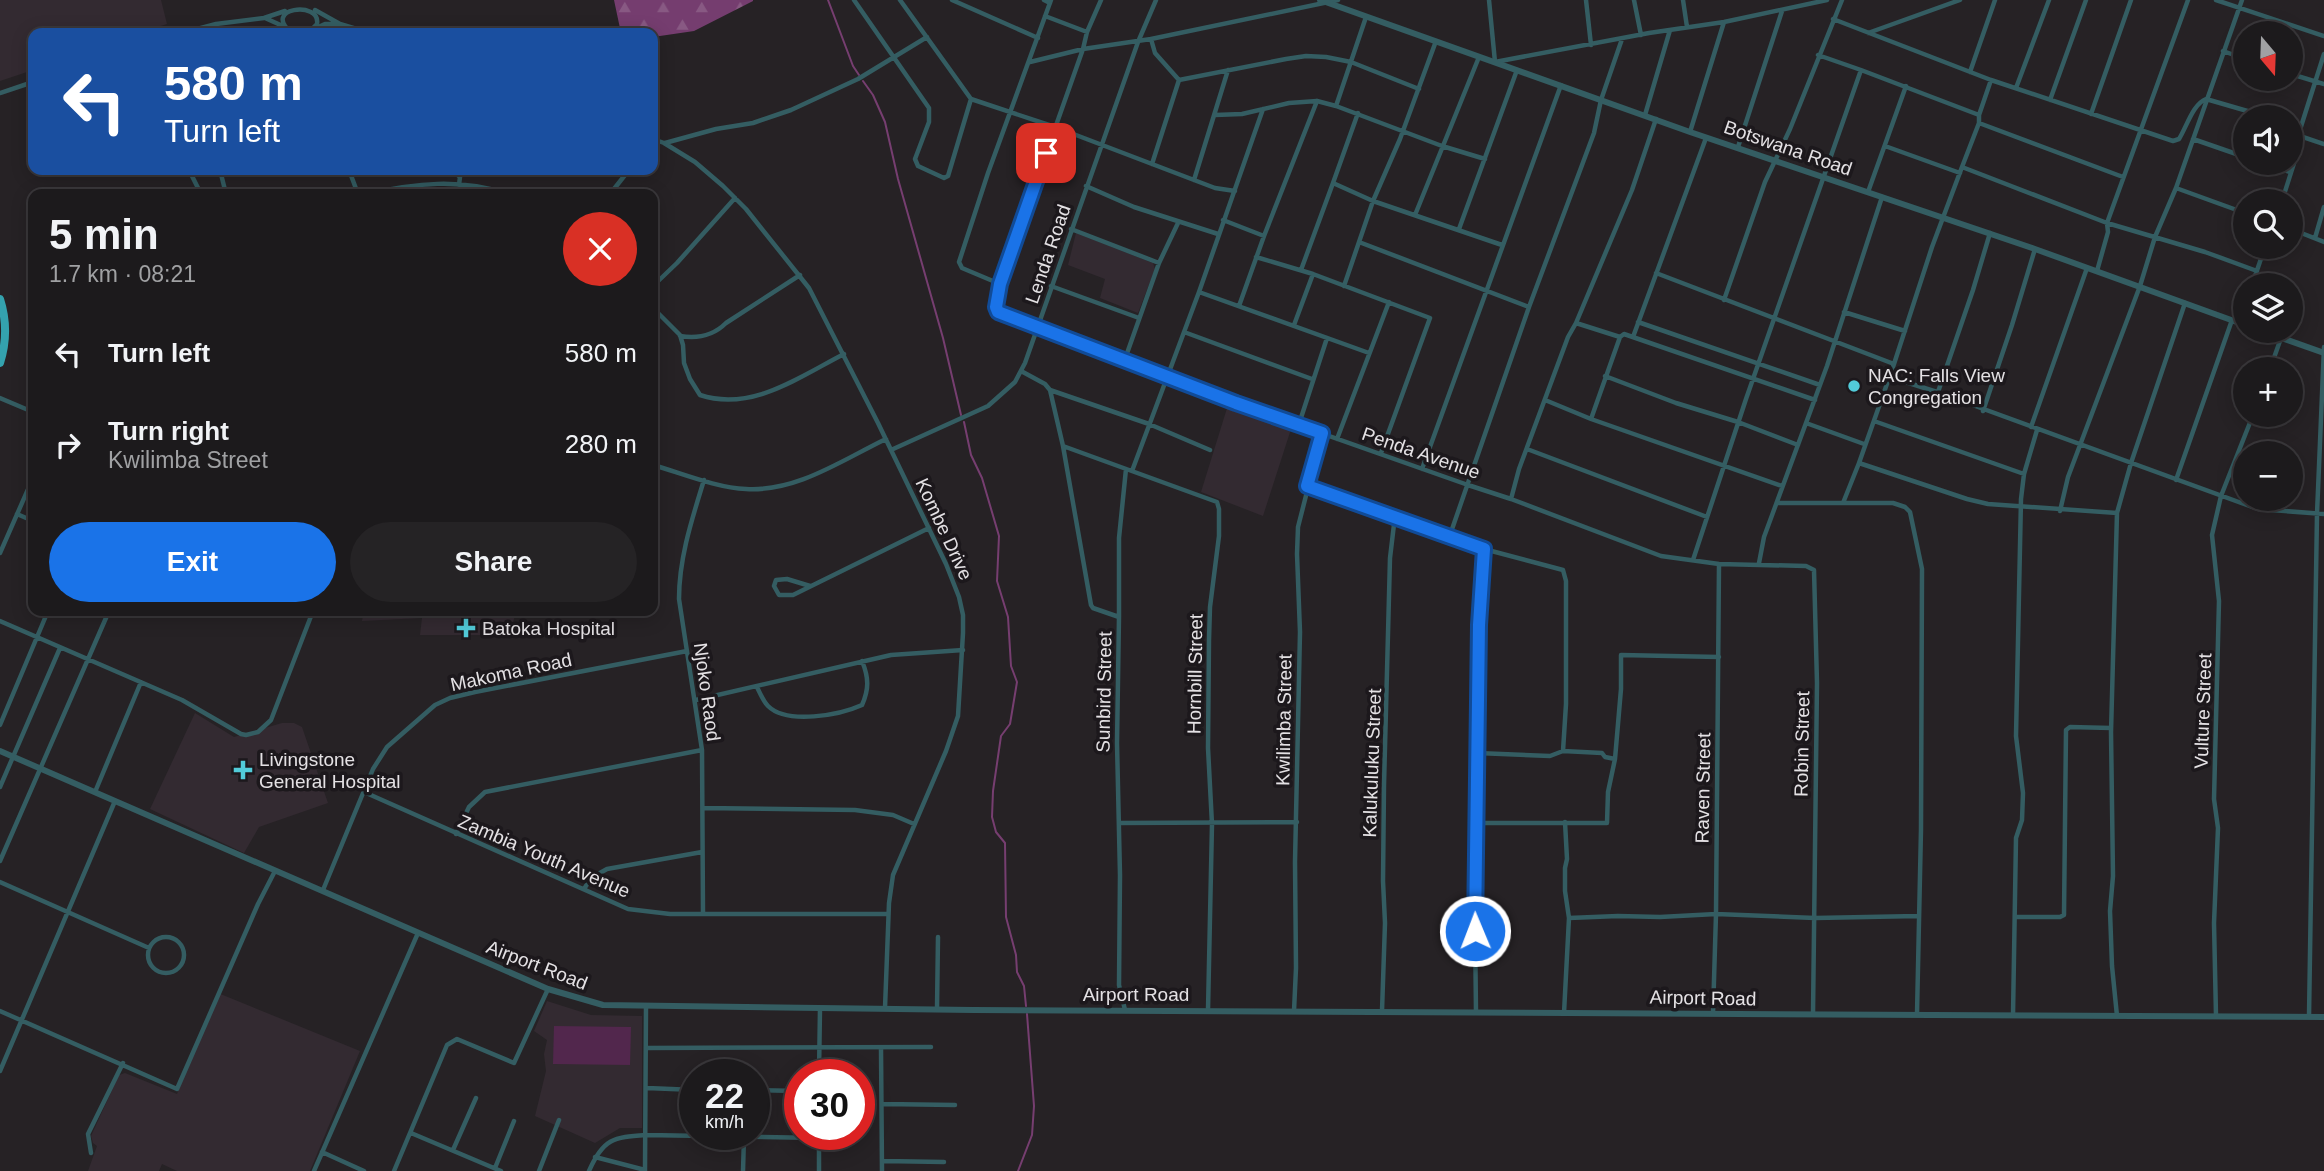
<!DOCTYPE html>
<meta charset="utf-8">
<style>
body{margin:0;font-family:Arial,sans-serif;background:#252325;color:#f1f3f6;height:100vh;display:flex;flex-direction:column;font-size:26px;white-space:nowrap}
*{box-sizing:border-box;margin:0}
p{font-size:23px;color:#a0a1a3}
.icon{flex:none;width:38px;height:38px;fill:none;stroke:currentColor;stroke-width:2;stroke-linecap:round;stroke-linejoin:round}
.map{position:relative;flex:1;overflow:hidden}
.side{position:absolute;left:28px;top:189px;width:630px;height:427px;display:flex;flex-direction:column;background:#1c1a1c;border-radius:14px;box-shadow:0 4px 18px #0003,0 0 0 2px #3a383b}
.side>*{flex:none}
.guide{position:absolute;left:28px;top:28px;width:630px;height:147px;border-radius:14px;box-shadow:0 4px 18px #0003,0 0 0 2px #3a383b;background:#1a4fa0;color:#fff;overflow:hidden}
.needle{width:46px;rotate:161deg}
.tools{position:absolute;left:2233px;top:21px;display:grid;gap:14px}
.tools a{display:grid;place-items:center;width:70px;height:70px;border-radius:50%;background:#1c1a1c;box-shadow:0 4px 18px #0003,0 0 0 2px #3a383b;font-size:35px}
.speed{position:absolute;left:679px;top:1059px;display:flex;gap:14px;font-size:35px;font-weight:700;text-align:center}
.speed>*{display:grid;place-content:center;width:91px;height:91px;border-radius:50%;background:#1c1a1c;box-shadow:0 4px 18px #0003,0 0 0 2px #3a383b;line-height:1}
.speed small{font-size:18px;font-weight:400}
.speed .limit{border:10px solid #d22;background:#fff;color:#111}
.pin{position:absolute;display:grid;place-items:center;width:60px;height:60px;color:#fff;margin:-30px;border-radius:14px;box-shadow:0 4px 10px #0006}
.me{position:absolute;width:77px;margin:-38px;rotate:359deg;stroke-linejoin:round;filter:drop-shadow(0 0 5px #0008)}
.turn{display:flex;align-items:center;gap:24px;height:147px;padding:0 21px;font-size:32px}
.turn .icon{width:91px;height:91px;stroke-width:2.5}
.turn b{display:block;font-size:49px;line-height:60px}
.round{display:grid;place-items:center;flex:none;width:74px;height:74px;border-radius:37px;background:#252325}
.headline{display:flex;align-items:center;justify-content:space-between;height:119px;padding:0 21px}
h1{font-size:42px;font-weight:600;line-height:52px}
.action{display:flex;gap:14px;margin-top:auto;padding:14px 21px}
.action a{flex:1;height:80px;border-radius:42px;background:#1a73e8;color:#fff;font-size:28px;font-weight:600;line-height:80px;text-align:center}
.action a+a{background:#252325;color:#f1f3f6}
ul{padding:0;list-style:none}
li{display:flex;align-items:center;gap:21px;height:91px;padding:0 21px}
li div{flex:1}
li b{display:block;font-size:26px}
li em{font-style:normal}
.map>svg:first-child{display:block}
</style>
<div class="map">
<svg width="2324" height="1171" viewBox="0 0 2324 1171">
<defs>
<pattern id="forest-firs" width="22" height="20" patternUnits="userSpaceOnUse" patternTransform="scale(1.75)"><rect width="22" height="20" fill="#753d6f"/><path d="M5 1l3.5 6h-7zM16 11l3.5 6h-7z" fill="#885983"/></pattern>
</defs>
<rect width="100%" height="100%" fill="#262225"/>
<path fill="#332a31" d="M0 0H161L167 24 139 33H33V70L0 81Z
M1076 233 1153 263 1155 269 1138 313 1100 298 1105 279 1068 265Z
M1228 405 1292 426 1263 516 1201 492Z
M364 611H516L510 635H420L422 618 362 621Z
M195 713 234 737 282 723H294L302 727 328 803 259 827 244 853 150 809Z
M218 993 360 1051 310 1171H177L162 1164 159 1171H88L97 1146 93 1143 91 1136 119 1075 125 1073 177 1094Z
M547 1001 591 1015 642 1016V1128H620L595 1143 535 1116 546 1071 544 1054 547 1040 534 1031Z"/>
<path fill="url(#forest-firs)" d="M614 0H753V1L694 31 653 37V33H621Z"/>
<path fill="#52274d" d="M554 1026 631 1027 630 1065 553 1064Z"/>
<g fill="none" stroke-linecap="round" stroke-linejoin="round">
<path stroke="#763e70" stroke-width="2" d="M828 0 853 66 859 75
M863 81 873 95 885 122 898 179 943 338 961 415
M964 422 971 455 982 478 999 536 997 581 1008 617 1011 666 1017 682 1010 724 1001 736 993 791 992 817 996 832 1005 843 1006 917 1016 955 1017 972 1024 986 1026 1006
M1018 1171 1032 1135 1034 1106 1027 1014"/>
<path stroke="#345d62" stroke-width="4.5" d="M854 0 929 108V122L915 159 918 166 944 178 948 176 971 99
M900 0 971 99 1055 127 1215 188 1235 191
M952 0 1038 38
M1044 0 1050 3
M1101 0 1087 32 1083 49 1000 284 996 309 1236 403 1468 485 1511 499 1661 556 1719 564 1806 566 1814 570 1817 683 1813 1014
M1489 0 1495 62 1649 33 1724 22 1827 0
M1586 0 1591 45
M1634 0 1641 35
M1683 0 1687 27
M2216 0 2324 36
M315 10 340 24 370 33
M1045 16 1087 32
M265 18 285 27
M1833 19 1991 80 2173 141 2179 139C2187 126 2193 104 2206 99L2268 117
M314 29 325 24H339
M182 33 216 24 264 18 285 11
M292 33C260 8 321 0 317 24L308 33
M1868 33 1960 0
M1151 39 1155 53 1179 80
M2223 51 2245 59
M1030 62 1083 49 1151 39 1338 0
M1861 70 1979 115V123L1962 167
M1970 72 1995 0
M2291 74 2324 84
M2016 88 2049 0
M0 93 33 82
M2050 100 2086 0
M1336 106 1366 17
M2091 114 2131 0
M1215 115 1242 114 1289 103 1317 101 1336 106 1442 146 1485 159
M1645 115 1670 30
M1979 115 1991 80
M1979 123 2123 177
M1690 132 1724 22
M2291 133 2324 144
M2298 136 2324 54
M653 139 664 143 695 162 723 186 746 209 809 288 878 423 946 564 959 597 963 615V633L958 716 946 751 893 875 889 903 885 1008
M2193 139 2245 157
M665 143 716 129 753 123 791 110 858 79 927 37
M1885 146 1960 173
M1738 147 1782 11
M2262 163 2290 172
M1152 164 1179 80 1286 59 1306 56 1326 57 1351 62 1419 89
M189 170 201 194
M220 170 226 194
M349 170 358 194
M452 170 460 177 459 185
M1194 180 1228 70
M1333 183 1358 113
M1086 186 1134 207 1218 234
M2176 188 2245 213
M1868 192 1906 86
M367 194C415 183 460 178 508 194
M610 194 629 170
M2282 201 2302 138
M1415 215 1479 57
M1223 220 1264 236
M1071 229 1159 263
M1459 229 1517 70
M2291 229 2324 242
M2315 238 2324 207
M1359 242 1529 307
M1256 257 1313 274 1430 318 1381 453
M1301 270 1333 183 1373 201 1502 245
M2097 271 2108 232 2107 223 2188 0
M1656 273 1894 364 1859 463 1967 499 1988 504 2117 513
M1000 284 962 268 959 262 988 173 1051 0
M2252 285 2265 247
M653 286 677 263 735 198
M1051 286 1139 318
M1344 286 1373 201 1400 139 1436 41
M1199 292 1369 353
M1724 300 1765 182 1790 129 1842 0
M1239 306 1264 236 1317 101
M653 308 680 335 683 345 684 363 690 379 700 395C752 412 799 377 844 354
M1844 312 1905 331
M1638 322 1820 385
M1576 323 1620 337
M2239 323 2245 304
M1294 325 1313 274
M1184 332 1312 379
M680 336C698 339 713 336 726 323L800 275
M1633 337 1706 138
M1125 359 1159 263 1178 223
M1894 364 1932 247 1962 167 2107 223 2205 252 2257 271
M2270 369 2281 338
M1021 371 1045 384 1050 390 1063 446 1091 605 1093 608 1119 617 1117 743 1120 875 1119 985 1125 1010
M1605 376 1676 403 1738 422 1798 445
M1890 377 1937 392 2258 509 2324 514
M1050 390 1149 424 1210 450
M1938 392 1973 290 1990 233
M0 398 33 412
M1545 400 1591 419 1782 486
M1983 411 2012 325 2035 249
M1591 419 1620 337 1624 334 1815 400
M1874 421 2024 474
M1806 423 1864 444
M1299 424 1327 338
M2031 427 2087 268
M1337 439 1389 302
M1063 446 1217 502 1219 509V536L1210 607 1209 640 1208 748 1212 824 1208 1010
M1527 449 1707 517
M891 450 988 406 1015 382 1025 363 1138 42 1156 0
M653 465C681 473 717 488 746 489 797 492 842 460 886 439
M1422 469 1561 85
M1132 471 1199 292 1263 109
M2176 480 2232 320
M1307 486 1484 549 1563 570 1566 581V704L1563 751 1550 756 1477 753
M1511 499 1519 469 1568 337 1576 323 1632 190 1656 119
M1777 503H1893L1905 507 1910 512 1922 569 1921 829 1917 1014
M1843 503 1859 463
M2060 511 2068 477 2140 286 2155 237 2176 188 2242 0
M17 514 33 521
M1450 535 1529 307 1594 133 1601 100 1622 39
M0 553 33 478
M1693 560 1746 399 1861 70 1818 55
M1759 563 1764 537 1827 366 1882 197
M810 586 787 579 776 580 774 586 779 595H793L929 528
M1119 617V538L1126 469
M0 621 182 700 241 734 246 735 258 732 271 720 313 611
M757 687C760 693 763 701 768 706 787 725 840 715 862 705 869 689 869 678 862 661
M696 700 891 655 963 650
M0 725 48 611
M1563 751 1602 753 1605 757 1615 759
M0 787 60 648
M95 792 141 682
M364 792 628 909 670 914H888
M703 808 855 810 893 815 914 824
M1119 823 1297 822
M1475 823H1607L1608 792 1615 759 1621 689V655L1719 657
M456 834 469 807 485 792 702 750
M0 861 109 611
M0 882 149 948
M584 889 591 878 607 869 702 852
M323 890 373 769 387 747 435 705 450 698 475 692 687 651
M703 913 702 750 679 599C679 558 692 519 704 480
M2016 917H2060L2064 915 2066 730 2070 727 2111 728
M1569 918 1618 916 1660 917 1716 914 1815 918 1918 916
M148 955a18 18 0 1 1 36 0a18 18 0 1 1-36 0Z
M937 1009 938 937
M0 1011 177 1089 258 904 275 871
M1294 1011 1296 968 1295 862 1300 632 1297 554 1298 527 1322 433
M1382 1011 1385 923 1383 881 1384 785 1390 558 1395 516
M1476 1012C1474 858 1474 702 1484 549
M1564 1013 1569 918 1565 891V868L1567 859 1565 822
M1713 1013 1716 914 1719 564
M2013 1015 2016 838 2022 820 2023 793 2016 736 2021 499 2024 474 2037 430
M2117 1016 2112 966 2110 911 2113 876 2111 732 2117 513 2131 463 2185 303
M2216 1016 2214 923 2218 828 2214 799 2219 601 2212 535 2221 496 2253 415
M2309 1017 2317 514 2324 347
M646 1048 931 1047
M881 1049 882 1171
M0 1071 115 801
M819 1074 820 1008
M647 1088 695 1090
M754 1090 800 1091
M883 1104 955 1105
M411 1133 501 1171
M453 1150 476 1098
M322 1152 364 1171
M91 1153 88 1134 123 1063
M595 1157 645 1170
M883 1161 944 1162
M495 1168 514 1121
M314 1171 418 933
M394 1171 447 1045 457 1039 514 1063 548 989
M539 1171 559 1120
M589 1171C603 1139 613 1137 646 1135L819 1138
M645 1171 646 1007
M743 1171 744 1137
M819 1171V1134"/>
<path stroke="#345d62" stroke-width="6" d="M1320 0 1690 132 2035 249 2245 325
M2262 331 2324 353
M0 751 548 989 603 1005 973 1010 2324 1017"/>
<path stroke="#34a2ae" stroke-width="8" d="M0 299C7 321 7 341 0 363"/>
</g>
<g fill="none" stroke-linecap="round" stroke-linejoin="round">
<g stroke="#114b97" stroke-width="18">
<path id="route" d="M1046 153 1000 284 996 307 998 312 1236 403 1322 433 1307 486 1484 549 1479 625 1475 931"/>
</g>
<use href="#route" stroke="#1a73e8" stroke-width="12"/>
</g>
<g fill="#52cbd9" stroke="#1c181c" stroke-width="2.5">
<circle cx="1854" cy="386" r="7"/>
<path d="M462.5 617.5h7v7h7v7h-7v7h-7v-7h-7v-7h7z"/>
<path d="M239.5 759.5h7v7h7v7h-7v7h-7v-7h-7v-7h7z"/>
</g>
<g text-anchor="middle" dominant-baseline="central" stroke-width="7" stroke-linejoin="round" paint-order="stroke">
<g font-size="19" fill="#e4e1e4" stroke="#1c181c">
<text transform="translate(1788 148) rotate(19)">Botswana Road</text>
<text transform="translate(1048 254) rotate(-71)">Lenda Road</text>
<text transform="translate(1421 453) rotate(19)">Penda Avenue</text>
<text transform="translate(944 529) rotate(65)">Kombe Drive</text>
<text transform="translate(511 672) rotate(-12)">Makoma Road</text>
<text transform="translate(1195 674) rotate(-89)">Hornbill Street</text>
<text transform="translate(707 692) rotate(82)">Njoko Raod</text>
<text transform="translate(1104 692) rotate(-89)">Sunbird Street</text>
<text transform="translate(2203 711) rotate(-88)">Vulture Street</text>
<text transform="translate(1284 720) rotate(-89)">Kwilimba Street</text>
<text transform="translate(1802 744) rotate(-89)">Robin Street</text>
<text transform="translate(1372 763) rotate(-88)">Kalukuluku Street</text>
<text transform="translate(1703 788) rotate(-89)">Raven Street</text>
<text transform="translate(544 856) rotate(23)">Zambia Youth Avenue</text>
<text transform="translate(537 965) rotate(21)">Airport Road</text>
<text x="1136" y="994">Airport Road</text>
<text transform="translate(1703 998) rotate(1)">Airport Road</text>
</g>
<g font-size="19" fill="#e4e1e4" stroke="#1c181c" text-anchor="start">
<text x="1868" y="375">NAC: Falls View<tspan x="1868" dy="22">Congregation</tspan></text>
<text x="482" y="628">Batoka Hospital</text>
<text x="259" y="759">Livingstone<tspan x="259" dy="22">General Hospital</tspan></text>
</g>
</g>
</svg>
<div class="tools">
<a><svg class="needle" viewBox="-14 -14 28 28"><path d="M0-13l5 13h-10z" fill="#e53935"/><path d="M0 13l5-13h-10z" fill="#a0a1a3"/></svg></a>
<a><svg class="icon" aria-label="sound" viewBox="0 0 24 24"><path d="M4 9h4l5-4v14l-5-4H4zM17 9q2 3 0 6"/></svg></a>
<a><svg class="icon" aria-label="search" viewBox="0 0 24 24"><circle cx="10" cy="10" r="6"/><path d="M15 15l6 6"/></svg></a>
<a><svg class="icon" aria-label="layers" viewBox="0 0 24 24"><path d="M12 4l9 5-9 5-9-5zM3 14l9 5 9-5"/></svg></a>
<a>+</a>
<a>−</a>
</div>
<div class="speed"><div>22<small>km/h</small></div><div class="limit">30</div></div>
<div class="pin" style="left:1046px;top:153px;background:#d93025"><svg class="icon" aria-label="arrive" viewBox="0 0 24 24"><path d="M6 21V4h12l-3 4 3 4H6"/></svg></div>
<svg class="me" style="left:1475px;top:931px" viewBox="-20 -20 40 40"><circle r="17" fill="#1a73e8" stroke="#fff" stroke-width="3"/><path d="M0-11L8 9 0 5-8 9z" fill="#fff"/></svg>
<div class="guide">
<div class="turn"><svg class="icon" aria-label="left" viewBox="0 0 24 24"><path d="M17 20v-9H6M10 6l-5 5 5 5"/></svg><div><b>580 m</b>Turn left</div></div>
</div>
<section class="side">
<div class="headline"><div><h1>5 min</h1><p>1.7 km · 08:21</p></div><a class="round" style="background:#d93025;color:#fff"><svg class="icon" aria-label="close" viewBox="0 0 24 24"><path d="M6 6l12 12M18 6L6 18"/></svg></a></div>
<ul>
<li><svg class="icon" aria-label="left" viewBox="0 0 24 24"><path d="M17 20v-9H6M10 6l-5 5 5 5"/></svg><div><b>Turn left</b></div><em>580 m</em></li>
<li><svg class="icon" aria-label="right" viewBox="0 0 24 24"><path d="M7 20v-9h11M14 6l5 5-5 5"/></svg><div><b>Turn right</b><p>Kwilimba Street</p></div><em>280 m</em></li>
</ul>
<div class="action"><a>Exit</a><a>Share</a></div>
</section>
</div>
